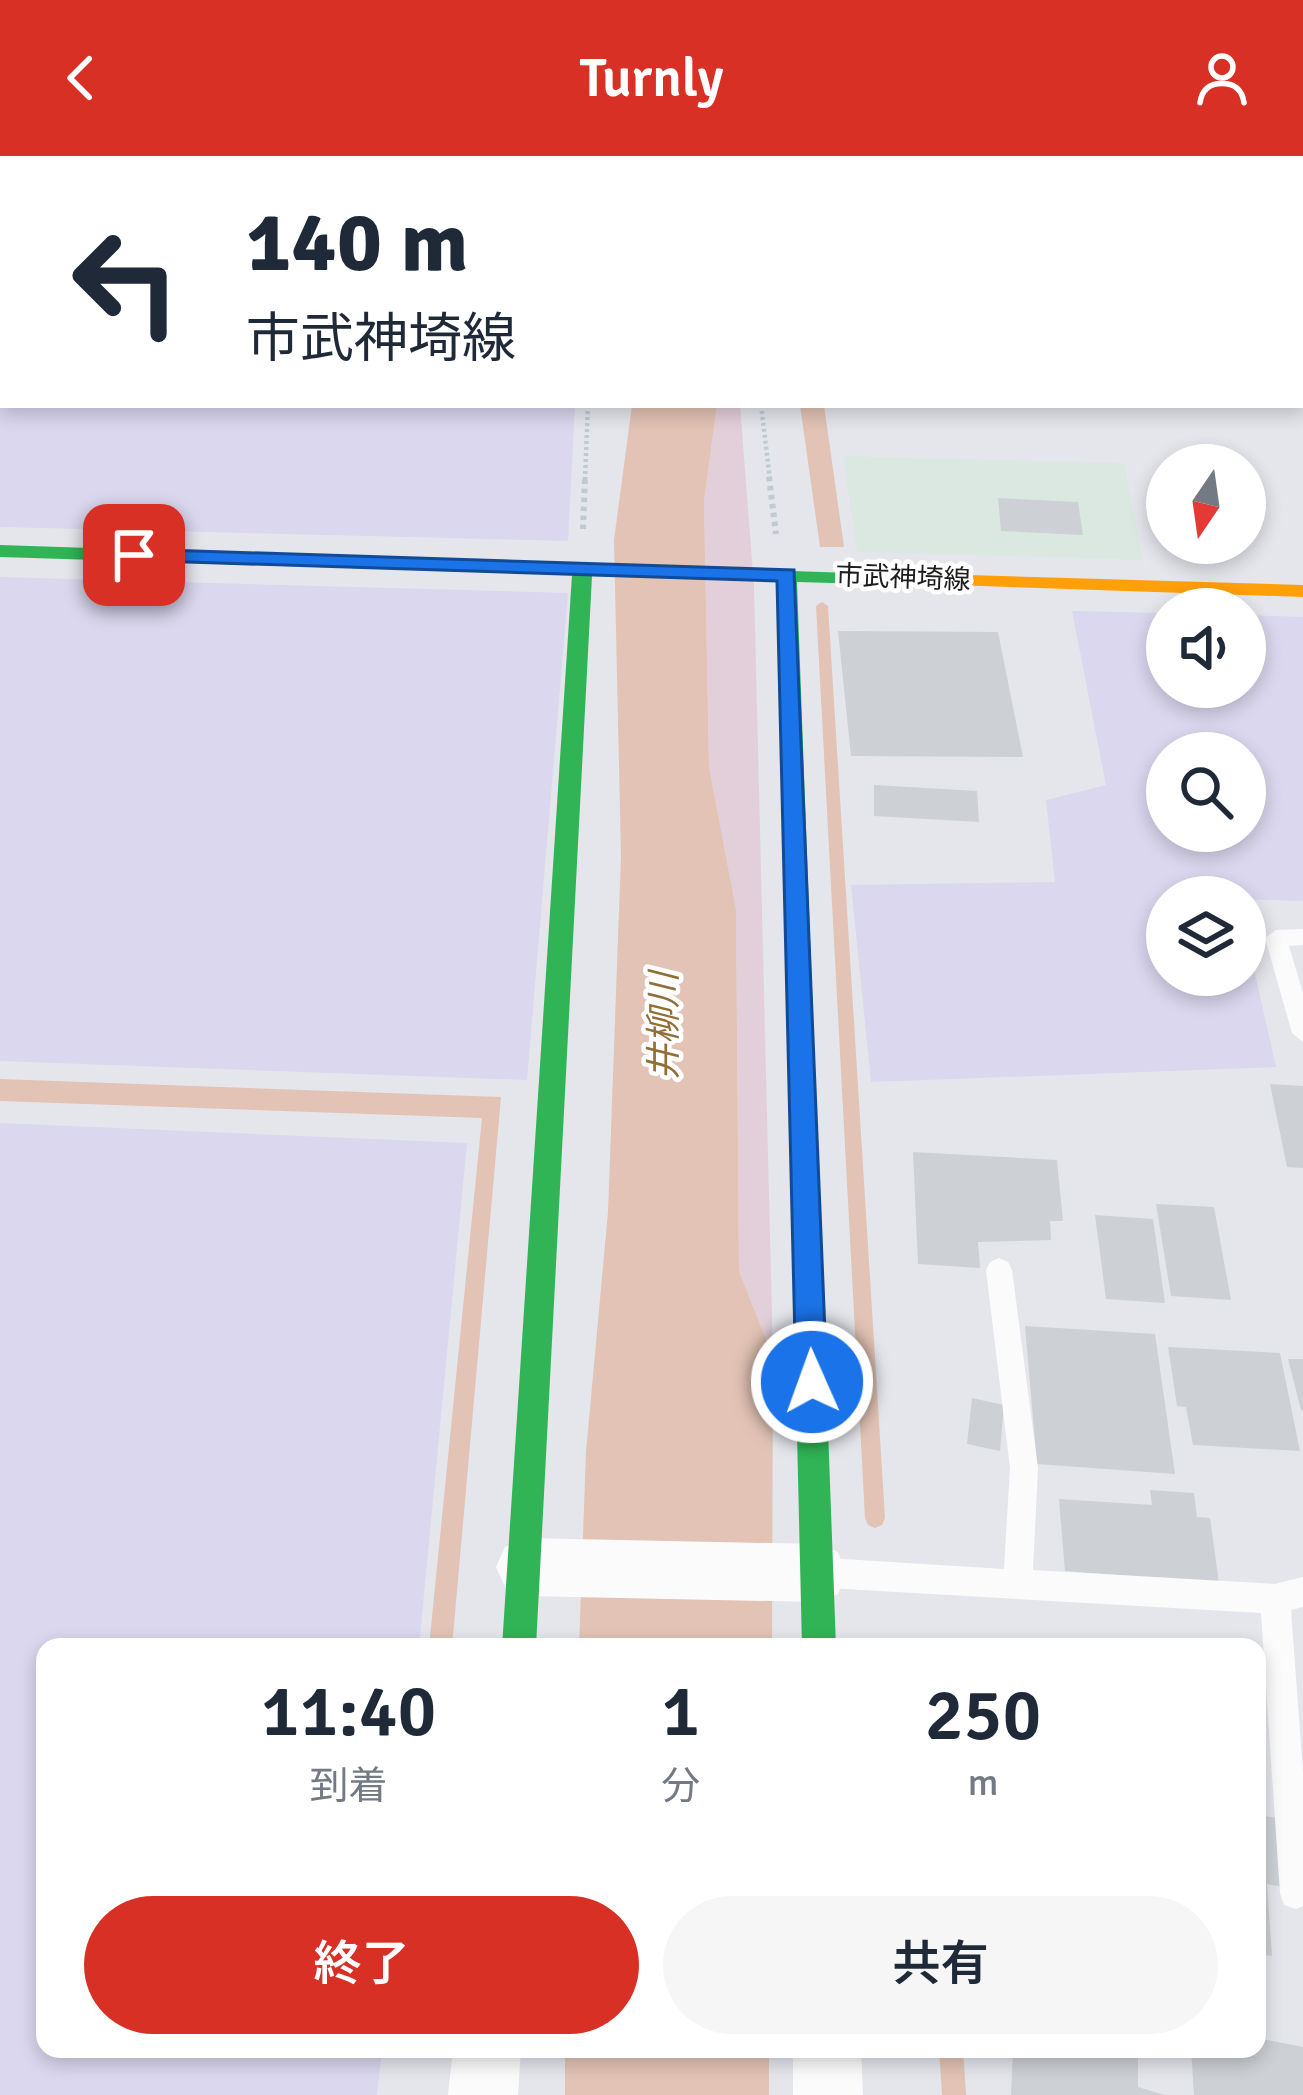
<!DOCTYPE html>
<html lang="ja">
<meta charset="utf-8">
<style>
body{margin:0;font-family:Signika,"Noto Sans JP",sans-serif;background:#f6f6f7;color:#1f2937;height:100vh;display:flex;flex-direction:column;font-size:45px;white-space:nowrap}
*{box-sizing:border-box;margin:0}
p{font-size:39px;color:#747a83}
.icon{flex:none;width:66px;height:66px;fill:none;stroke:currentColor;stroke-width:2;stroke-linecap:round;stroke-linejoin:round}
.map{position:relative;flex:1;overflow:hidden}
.side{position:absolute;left:36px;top:1482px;width:1230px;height:420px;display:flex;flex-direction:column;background:#fff;border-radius:24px;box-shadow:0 6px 18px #0003}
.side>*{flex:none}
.guide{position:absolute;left:0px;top:0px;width:1305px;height:252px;box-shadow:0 6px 18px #0003;background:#fff;color:#1f2937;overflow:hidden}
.needle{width:78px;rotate:193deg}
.tools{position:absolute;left:1146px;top:288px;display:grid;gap:24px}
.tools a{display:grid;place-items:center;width:120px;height:120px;border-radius:50%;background:#fff;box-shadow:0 6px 18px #0003;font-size:60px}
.pin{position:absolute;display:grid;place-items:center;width:102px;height:102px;color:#fff;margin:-51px;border-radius:24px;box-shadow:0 6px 18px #0006}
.me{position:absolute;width:132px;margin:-66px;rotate:358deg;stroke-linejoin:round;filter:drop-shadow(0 0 9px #0008)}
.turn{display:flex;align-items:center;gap:42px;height:252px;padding:0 48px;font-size:54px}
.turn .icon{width:156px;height:156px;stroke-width:2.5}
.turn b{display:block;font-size:84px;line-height:102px}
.eta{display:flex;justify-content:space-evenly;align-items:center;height:204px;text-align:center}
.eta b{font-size:72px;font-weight:600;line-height:84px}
.button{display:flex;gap:24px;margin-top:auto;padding:24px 48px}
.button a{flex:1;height:138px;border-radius:72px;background:#d93025;color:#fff;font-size:48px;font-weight:600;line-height:138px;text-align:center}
.button a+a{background:#f6f6f7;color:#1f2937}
header{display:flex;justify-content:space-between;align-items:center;height:156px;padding:0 48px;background:#d93025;color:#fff;font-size:54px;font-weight:600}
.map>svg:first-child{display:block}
</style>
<header><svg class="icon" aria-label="back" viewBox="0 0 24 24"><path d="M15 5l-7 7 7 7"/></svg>Turnly<svg class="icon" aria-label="person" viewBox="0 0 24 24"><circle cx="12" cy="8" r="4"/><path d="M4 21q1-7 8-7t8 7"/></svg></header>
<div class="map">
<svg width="1303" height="1939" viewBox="0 0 1303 1939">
<rect width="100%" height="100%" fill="#e5e6ec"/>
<path fill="#dbe8e2" d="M843 300 1124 307 1143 404 857 396Z"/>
<path fill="#dad7ee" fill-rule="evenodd" d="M0 0H585L3 3V68Z
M807 0H1303V241L1302 3Z
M0 84 3 249H575L568 385 0 371Z
M0 421 568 437 527 924 0 905Z
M1072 455 1167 457V531H1245V459L1303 461V745L1167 741V819H1245V773L1276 911 871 926 851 729 1055 726 1046 644 1106 629ZM1245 597V675H1167V597Z
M0 967 467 987 419 1491H45V1893H382L377 1939H0Z"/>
<path fill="#e2cfd9" d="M717 249H740L754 431 773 1201 739 1115 736 753 709 611 704 345Z"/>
<path fill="#e2c3b5" d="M632 249H717L704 345 709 611 736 753 739 1115 773 1201 772 1491H579L586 1296 608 1056 621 700 614 384Z
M800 249H824L844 391H820Z
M0 923 501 941 452 1491H429L482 962 0 945Z
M565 1893H769V1939H565Z"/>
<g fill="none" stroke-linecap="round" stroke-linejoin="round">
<path fill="#e2c3b5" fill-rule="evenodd" d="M822 446 828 450 885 1362 882 1369 875 1372 868 1369 865 1362 816 450Z
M939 1893H963L966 1939H942Z"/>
</g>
<path fill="#cdd0d4" d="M998 342 1078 346 1083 379 1001 375Z
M838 475 998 476 1023 601 851 600Z
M874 629 977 635 979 666 874 660Z
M1270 928 1303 930V1012L1287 1011Z
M913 996 1057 1004 1063 1065H1050L1051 1084 978 1086 980 1112 918 1108Z
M1156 1048 1214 1051 1231 1144 1171 1140Z
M1095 1059 1153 1063 1165 1147 1106 1143Z
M1025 1170 1155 1178 1175 1318 1037 1308Z
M1168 1191 1280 1197 1300 1295 1193 1289 1186 1251 1177 1250Z
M1288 1203H1303V1254H1301Z
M972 1242 1004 1249 1000 1295 967 1288Z
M1150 1334 1194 1337 1197 1361 1210 1362 1219 1427 1065 1415 1059 1343 1152 1349Z
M1257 1659 1277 1662 1282 1731 1267 1728 1272 1800 1257 1798Z
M1257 1882 1303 1891V1939H1194L1191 1893H1257Z
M1013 1893 1138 1895V1931L1165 1939H1011Z"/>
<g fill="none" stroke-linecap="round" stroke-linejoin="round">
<path stroke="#becccf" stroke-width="4.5" stroke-dasharray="3 3" stroke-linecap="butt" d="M761 249 770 324
M585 324 588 249"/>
<path stroke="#becccf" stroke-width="6" stroke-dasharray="4.5 4.5" stroke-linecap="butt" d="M769 321 776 378
M583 373 585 321"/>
<path fill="#fbfbfc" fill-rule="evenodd" d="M1303 773V789L1289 790 1303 837V886L1292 877 1265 782 1276 774Z
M999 1102 1008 1106 1012 1114 1038 1312 1033 1414 1275 1428 1303 1421V1451L1291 1454 1303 1616V1750L1296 1753 1284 1749 1280 1737 1261 1457 827 1432 817 1427 812 1417 817 1407 827 1402 1004 1413 1010 1312 986 1114 990 1106Z"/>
<path fill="#fbfbfc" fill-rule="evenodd" d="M1183 0H1209L1211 3H1185Z
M1302 209H1303V229H1302Z
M525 1382 817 1388 838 1396 846 1417 838 1438 817 1446 525 1440 505 1431 496 1411 505 1391Z
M453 1893H521L518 1939H448Z
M793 1893H861L863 1939H793Z"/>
<path fill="#30b455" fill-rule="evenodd" d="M0 389 910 419V427L903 429 797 426 836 1491H802L777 425 592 420 536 1491H502L572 419 0 401Z"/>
<path fill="#ff9f0a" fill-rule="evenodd" d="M903 417 1303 429V441L896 427V419Z"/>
</g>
<path fill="#1a73e8" stroke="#114b97" stroke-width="3" d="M134 393 794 414 827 1226 822 1237 812 1241 801 1237 796 1226 777 425 127 404V395Z"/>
<g text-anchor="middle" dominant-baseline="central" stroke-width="9" stroke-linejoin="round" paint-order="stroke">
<g font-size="27" fill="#1d1d1d" stroke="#fff">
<text transform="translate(903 422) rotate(2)">市武神埼線</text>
</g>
<g font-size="36" font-style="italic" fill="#936f38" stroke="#fff">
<text transform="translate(664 870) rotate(-90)">井柳川</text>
</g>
</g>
</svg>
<div class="tools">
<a><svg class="needle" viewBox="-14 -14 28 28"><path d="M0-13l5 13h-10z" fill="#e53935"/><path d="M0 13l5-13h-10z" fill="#747a83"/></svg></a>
<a><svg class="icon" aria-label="sound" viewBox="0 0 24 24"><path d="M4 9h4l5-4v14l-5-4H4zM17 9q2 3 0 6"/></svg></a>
<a><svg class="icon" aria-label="search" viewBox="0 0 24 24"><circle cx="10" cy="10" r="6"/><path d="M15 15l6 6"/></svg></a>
<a><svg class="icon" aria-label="layers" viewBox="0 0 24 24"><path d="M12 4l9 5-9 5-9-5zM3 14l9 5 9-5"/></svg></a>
</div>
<div class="pin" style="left:134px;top:399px;background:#d93025"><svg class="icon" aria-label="arrive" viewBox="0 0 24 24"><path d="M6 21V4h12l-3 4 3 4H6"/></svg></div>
<svg class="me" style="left:812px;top:1226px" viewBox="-20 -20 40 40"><circle r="17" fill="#1a73e8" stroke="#fff" stroke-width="3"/><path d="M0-11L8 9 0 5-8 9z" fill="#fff"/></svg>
<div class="guide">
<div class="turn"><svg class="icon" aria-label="left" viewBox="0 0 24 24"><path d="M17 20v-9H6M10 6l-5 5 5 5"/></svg><div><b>140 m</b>市武神埼線</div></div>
</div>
<section class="side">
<div class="eta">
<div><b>11:40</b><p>到着</p></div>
<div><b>1</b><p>分</p></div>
<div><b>250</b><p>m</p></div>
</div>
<div class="button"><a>終了</a><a>共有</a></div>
</section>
</div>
